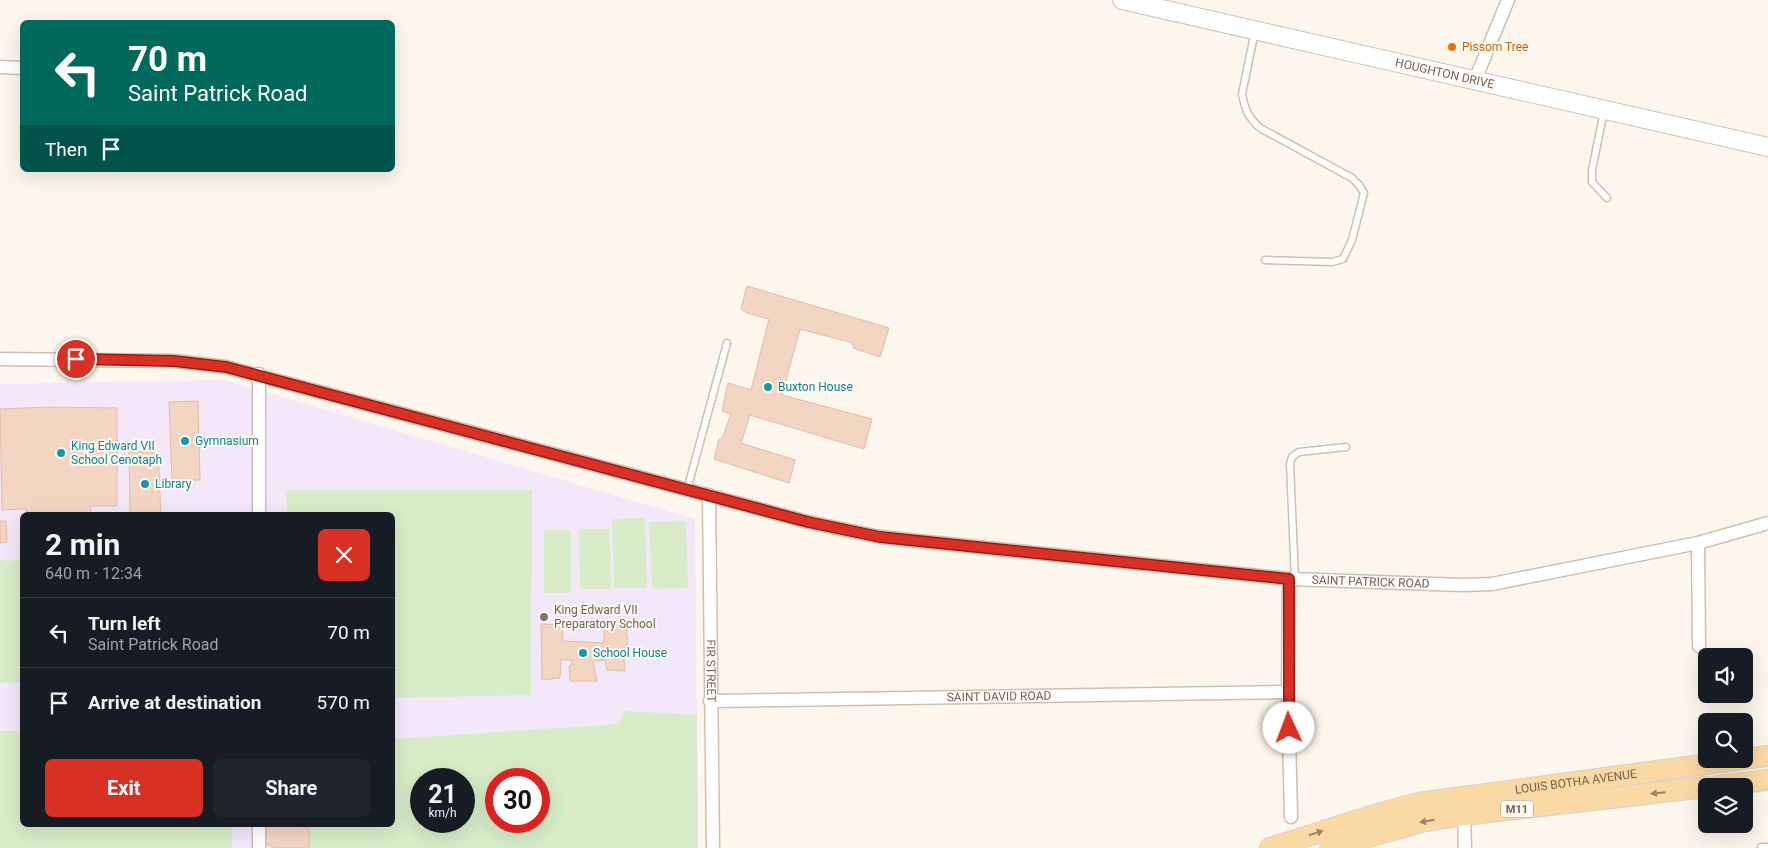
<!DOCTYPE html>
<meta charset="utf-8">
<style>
body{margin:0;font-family:Roboto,sans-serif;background:#20242c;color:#f1f3f6;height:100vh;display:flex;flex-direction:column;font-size:19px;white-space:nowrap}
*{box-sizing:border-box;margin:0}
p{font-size:16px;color:#9ea1a6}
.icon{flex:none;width:28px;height:28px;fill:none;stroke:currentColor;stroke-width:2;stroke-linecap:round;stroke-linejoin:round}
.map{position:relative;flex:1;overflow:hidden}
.side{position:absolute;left:20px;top:512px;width:375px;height:315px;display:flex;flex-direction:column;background:#171b24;border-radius:8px;box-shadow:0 5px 20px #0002}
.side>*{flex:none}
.hud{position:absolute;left:20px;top:20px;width:375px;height:152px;border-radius:8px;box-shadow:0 5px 20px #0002;background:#00695c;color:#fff;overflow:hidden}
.buttons{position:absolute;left:1698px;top:648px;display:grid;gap:10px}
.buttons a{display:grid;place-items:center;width:55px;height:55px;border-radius:8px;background:#171b24;box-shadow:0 5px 20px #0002;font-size:25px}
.speed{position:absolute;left:410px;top:768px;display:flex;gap:10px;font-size:25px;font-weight:700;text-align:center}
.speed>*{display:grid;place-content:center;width:65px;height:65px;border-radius:50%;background:#171b24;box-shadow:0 5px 20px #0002;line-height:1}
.speed small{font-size:12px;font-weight:400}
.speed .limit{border:8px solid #d22;background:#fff;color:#111}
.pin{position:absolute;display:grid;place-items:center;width:42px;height:42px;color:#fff;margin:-21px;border:2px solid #fff;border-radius:50%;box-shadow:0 1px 5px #0007}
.me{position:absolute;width:55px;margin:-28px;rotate:358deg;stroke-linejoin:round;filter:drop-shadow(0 0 4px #0008)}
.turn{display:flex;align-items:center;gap:18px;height:105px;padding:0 25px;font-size:22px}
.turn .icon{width:65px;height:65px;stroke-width:2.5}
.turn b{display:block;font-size:35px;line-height:42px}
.then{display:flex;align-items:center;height:48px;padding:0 25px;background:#0003;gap:10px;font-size:19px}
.round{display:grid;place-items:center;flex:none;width:52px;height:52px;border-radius:8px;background:#20242c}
.summary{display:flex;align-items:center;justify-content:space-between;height:85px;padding:0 25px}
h1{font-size:30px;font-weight:700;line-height:38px}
.button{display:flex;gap:10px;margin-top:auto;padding:10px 25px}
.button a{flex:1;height:58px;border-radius:8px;background:#d93025;color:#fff;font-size:20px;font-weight:700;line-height:58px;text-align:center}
.button a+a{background:#20242c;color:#f1f3f6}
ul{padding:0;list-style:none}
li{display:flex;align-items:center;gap:15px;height:70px;padding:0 25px;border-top:1px solid #363941}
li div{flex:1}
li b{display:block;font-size:19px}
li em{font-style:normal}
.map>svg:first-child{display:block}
</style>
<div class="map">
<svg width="1768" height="848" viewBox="0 0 1768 848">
<rect width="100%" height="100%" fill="#fdf6ec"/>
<path fill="#f3e8fa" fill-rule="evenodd" d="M225 380 695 519 698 848H0V384ZM22 515H392V825H22ZM421 779H464V821H421ZM496 779H539V821H496Z"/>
<path fill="#d8ecc9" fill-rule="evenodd" d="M286 490H532L531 695 393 698 392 515H287Z
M645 518 647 588H614L612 519Z
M686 521 688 588 652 589 649 522Z
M579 529H610L611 589H580Z
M544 530H571V593H544Z
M0 560 22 561V682L0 683Z
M624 711 697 715 698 848H309V825H392L393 739 619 724ZM421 779H464V821H421ZM496 779H539V821H496Z
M0 731H22V825H232V848H0Z"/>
<path fill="#f3d5c3" stroke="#e6bba3" d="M747 286 889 328 880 357 853 348V343L800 329 782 395 872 419 864 449 750 415 741 443 795 460 789 483 714 459 719 439H722L731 414 722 411 728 383 751 390 769 319 747 313 741 309Z
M198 401 200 480H172L169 402Z
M49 407 117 408V506H90L91 515H27L26 509 2 510 0 409Z
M129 451 158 453 161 515H130Z
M0 521H6L7 542 0 543Z
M541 624 562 625 563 641 604 643V625L626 626 628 647H623L625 671 607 670 605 660 593 661 597 681H570L569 666 572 665 571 660H561L560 678 542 680Z
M267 825H288L309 828V848H272V846L265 844Z"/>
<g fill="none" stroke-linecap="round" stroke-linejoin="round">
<g stroke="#d1beb0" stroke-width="9">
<path id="lane" d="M1255 31 1242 94C1245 110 1248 117 1260 128L1352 178 1359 185 1364 193 1352 240 1343 259 1332 262 1265 260
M1604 111 1592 170V182L1607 198
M687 490 727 343
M1295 579 1290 464 1292 457 1299 452 1346 447
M1761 847H1768"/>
</g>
<g stroke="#d1beb0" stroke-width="15">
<g id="street">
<path d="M0 67 22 68"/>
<path d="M1475 80 1508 0"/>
<path id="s1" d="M0 359 174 361 226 367 808 522 880 537 1289 579 1463 585 1492 584 1698 543 1768 523"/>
<path id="s2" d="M709 495 713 848"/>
<path d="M259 515V374"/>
<path d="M1698 543 1699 646"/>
<path d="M1289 579 1288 692 1291 817"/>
<path id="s3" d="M710 701 1288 692"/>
<path d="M1464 815 1465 848"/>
<path d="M259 848V825"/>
</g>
</g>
<g stroke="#d6c0b0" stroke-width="20">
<g id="secondary">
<path id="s4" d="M1122 0 1768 147"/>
</g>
</g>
<g stroke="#dad1cd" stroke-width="22">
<g id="primary">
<path d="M1717 786 1768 780"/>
<path id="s5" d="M1270 848 1381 813 1418 803 1768 756"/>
<path d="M1330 848 1421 822 1464 815 1706 787"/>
</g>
</g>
<use href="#lane" stroke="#fff" stroke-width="6"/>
<use href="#street" stroke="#fff" stroke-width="12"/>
<use href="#secondary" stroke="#fff" stroke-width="18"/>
<use href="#primary" stroke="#fbd9a5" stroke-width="20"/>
</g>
<defs><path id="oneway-solid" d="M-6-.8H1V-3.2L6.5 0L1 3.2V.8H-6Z" transform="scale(1.25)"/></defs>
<g fill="#a18267">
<use href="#oneway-solid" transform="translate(1658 793) rotate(174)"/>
<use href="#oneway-solid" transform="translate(1427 821) rotate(170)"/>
<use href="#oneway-solid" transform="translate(1316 833) rotate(-18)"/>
</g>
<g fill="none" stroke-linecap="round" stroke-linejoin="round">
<g stroke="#8d1f18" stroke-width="12">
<path id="route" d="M76 359 174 361 226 367 808 522 880 537 1289 579V728"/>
</g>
<use href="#route" stroke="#d93025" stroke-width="9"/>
</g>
<circle fill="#e8710a" stroke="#fffaf3" stroke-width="2" cx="1452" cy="47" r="5"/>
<g fill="#0f9aa8" stroke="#fffaf3" stroke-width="2">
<circle cx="768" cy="387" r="5"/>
<circle cx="185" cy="441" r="5"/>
<circle cx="61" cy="453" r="5"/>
<circle cx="145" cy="484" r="5"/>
<circle cx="583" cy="653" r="5"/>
</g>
<circle fill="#8d6e63" stroke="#fffaf3" stroke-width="2" cx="544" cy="617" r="5"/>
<g text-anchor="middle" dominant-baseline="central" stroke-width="4" stroke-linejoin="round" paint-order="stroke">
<rect fill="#fffaf3" stroke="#a28b7f" stroke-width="1" x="1501" y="800.5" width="32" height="17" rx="4"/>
<g font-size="11" font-weight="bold" fill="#7a5c4d">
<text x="1517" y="809">M11</text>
</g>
<g font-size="12" fill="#c56008" stroke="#fffaf3" text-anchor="start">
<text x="1462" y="47">Pissom Tree</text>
</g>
<g font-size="12" fill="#7a5c4d" stroke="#fffaf3">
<text stroke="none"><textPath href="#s4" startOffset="331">HOUGHTON DRIVE</textPath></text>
<text stroke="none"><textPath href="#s1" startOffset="1395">SAINT PATRICK ROAD</textPath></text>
<text stroke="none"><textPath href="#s2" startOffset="176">FIR STREET</textPath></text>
<text stroke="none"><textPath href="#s3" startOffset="289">SAINT DAVID ROAD</textPath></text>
<text stroke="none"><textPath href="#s5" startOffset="314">LOUIS BOTHA AVENUE</textPath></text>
</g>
<g font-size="12" fill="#0d838f" stroke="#fffaf3" text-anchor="start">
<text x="778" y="387">Buxton House</text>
<text x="195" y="441">Gymnasium</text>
<text x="71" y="446">King Edward VII<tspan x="71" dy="14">School Cenotaph</tspan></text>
<text x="155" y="484">Library</text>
<text x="593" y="653">School House</text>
</g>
<g font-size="12" fill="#785e54" stroke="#fffaf3" text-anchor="start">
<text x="554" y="610">King Edward VII<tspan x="554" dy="14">Preparatory School</tspan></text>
</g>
</g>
</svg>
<div class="buttons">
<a><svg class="icon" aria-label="sound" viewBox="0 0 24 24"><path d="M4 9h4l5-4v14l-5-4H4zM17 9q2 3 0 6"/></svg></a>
<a><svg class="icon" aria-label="search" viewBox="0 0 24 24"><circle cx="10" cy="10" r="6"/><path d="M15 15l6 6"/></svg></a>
<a><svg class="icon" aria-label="layers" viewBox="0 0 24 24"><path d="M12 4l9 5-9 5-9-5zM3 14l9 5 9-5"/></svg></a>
</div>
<div class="speed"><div>21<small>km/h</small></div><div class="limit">30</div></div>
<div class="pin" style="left:76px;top:359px;background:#d93025"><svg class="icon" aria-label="arrive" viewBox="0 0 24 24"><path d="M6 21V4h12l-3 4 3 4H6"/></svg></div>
<svg class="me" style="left:1289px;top:728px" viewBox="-20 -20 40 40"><circle r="19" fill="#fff"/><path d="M0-13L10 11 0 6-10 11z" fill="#d93025"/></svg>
<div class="hud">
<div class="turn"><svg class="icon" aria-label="left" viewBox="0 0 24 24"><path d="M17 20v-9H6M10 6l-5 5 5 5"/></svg><div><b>70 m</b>Saint Patrick Road</div></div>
<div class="then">Then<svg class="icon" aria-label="arrive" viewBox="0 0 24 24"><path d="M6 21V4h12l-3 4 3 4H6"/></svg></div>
</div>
<section class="side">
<div class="summary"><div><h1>2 min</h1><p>640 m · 12:34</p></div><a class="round" style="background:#d93025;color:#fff"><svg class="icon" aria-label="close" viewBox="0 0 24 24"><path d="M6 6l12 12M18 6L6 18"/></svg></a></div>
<ul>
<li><svg class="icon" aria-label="left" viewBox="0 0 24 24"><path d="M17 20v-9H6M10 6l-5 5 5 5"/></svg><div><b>Turn left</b><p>Saint Patrick Road</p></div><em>70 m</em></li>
<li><svg class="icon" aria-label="arrive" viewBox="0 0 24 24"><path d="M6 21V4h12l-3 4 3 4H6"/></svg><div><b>Arrive at destination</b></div><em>570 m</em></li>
</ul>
<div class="button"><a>Exit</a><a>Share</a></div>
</section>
</div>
